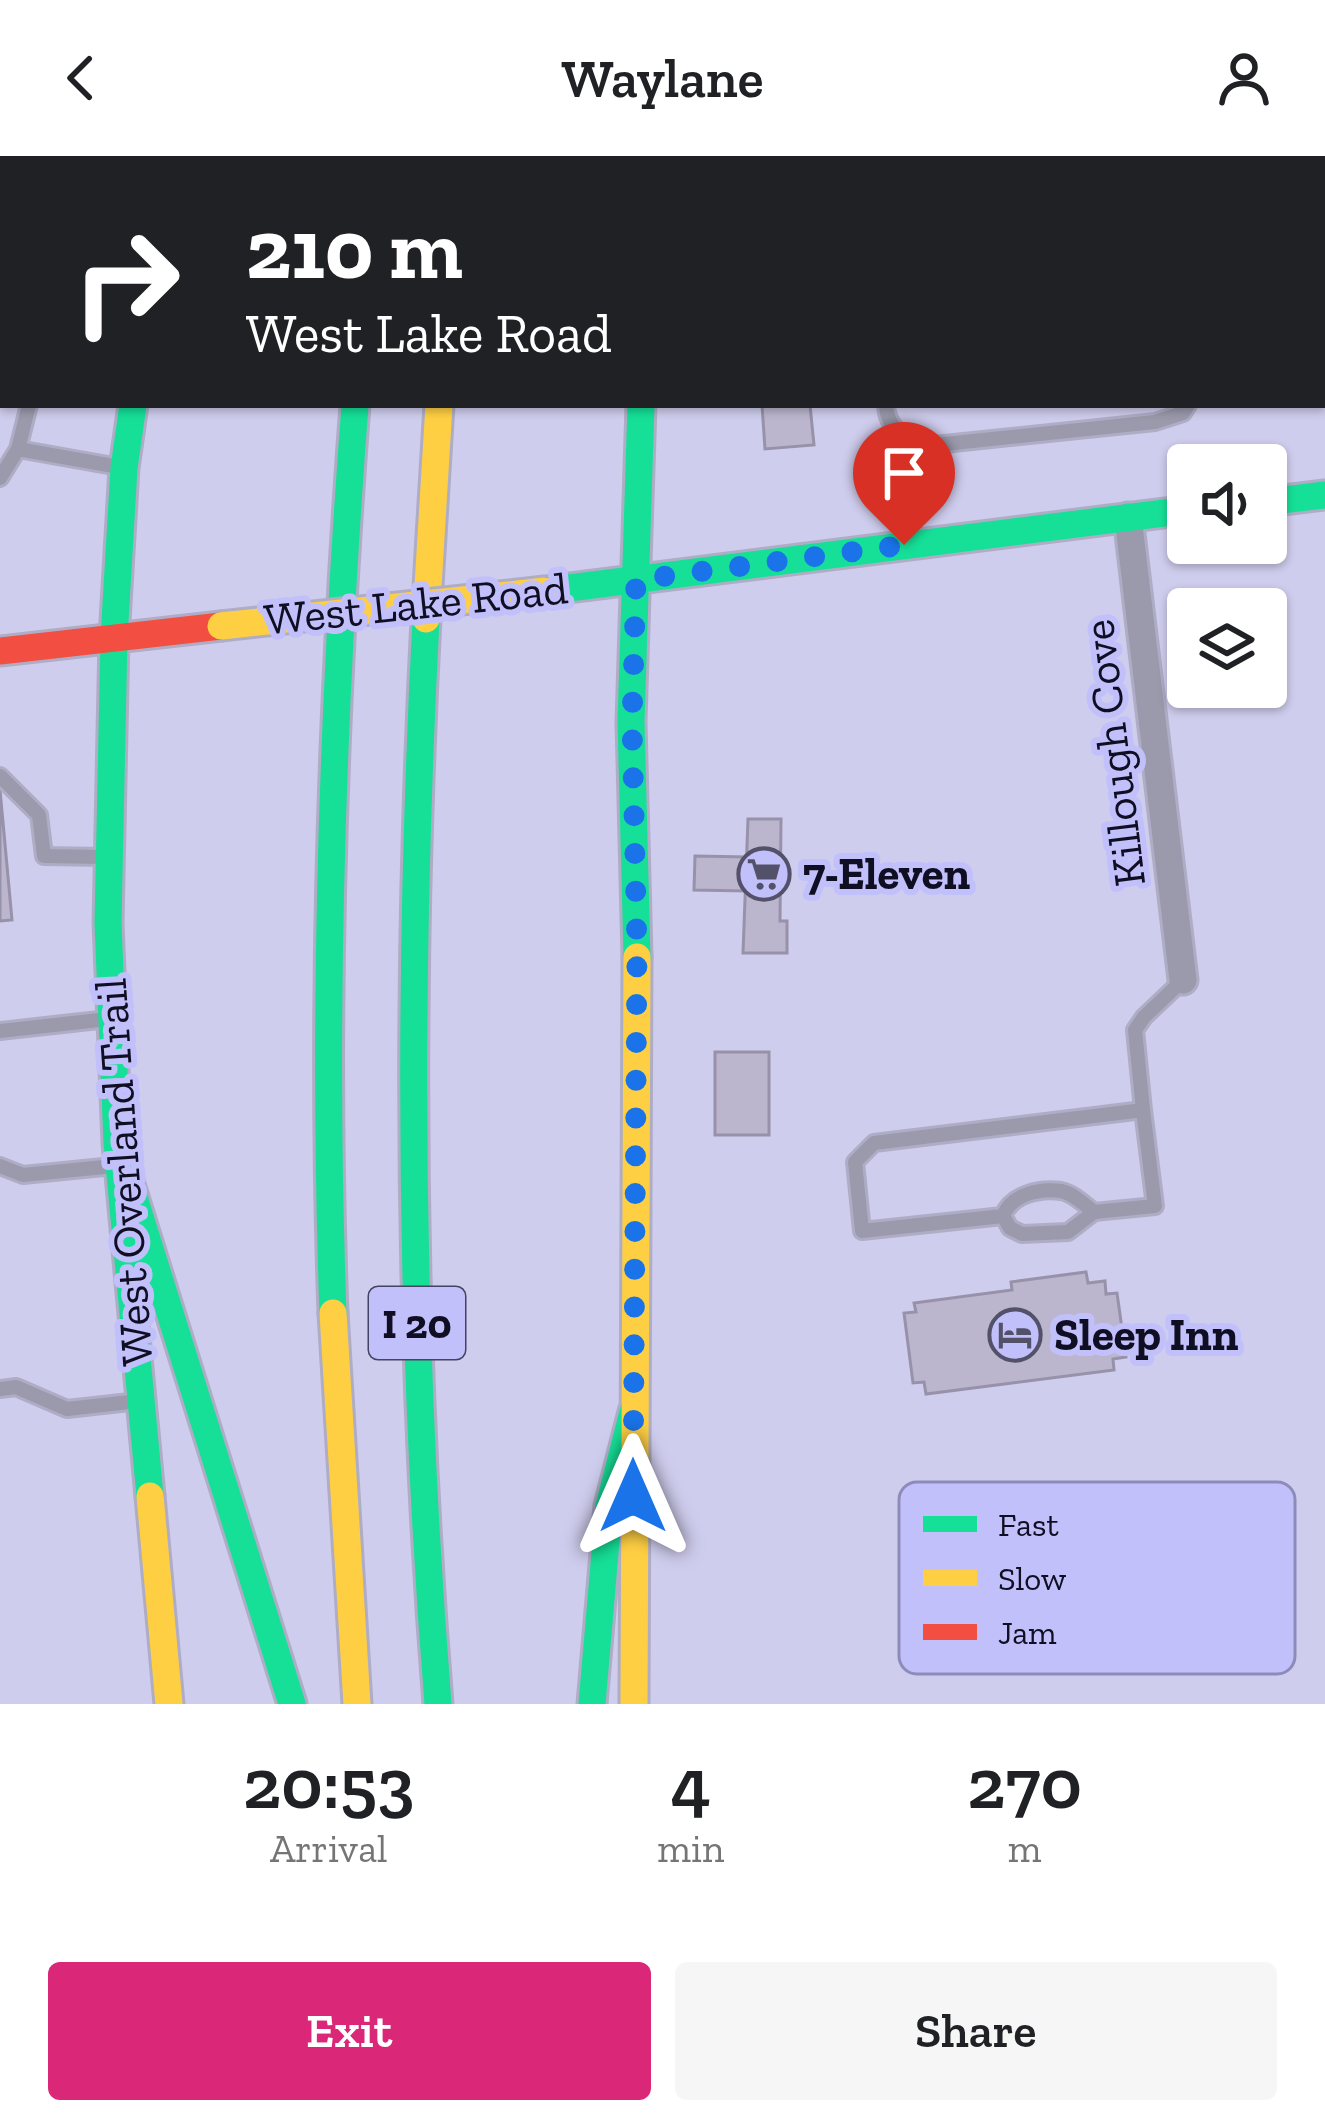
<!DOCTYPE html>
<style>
body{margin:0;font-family:"Zilla Slab",serif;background:#f6f6f6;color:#202124;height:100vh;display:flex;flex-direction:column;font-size:45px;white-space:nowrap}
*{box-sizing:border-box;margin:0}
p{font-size:39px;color:#757577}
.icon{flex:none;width:66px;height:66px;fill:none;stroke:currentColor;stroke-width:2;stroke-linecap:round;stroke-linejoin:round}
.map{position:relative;height:1548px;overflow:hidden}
.sheet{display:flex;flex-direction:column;background:#fff;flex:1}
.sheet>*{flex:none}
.top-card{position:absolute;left:0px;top:0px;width:1326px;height:252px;box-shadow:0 3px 9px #0004;background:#202124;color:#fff;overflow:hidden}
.fabs{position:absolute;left:1167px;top:288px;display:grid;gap:24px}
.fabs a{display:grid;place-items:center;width:120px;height:120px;border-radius:12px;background:#fff;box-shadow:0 3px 9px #0004;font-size:60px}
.pin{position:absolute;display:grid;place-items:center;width:102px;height:102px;color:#fff;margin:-123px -51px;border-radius:50% 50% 50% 0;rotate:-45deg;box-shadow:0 0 12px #0007}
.pin .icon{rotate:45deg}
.me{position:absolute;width:132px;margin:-66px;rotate:0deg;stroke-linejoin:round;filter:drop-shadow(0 0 9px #0008)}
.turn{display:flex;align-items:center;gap:42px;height:252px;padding:0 48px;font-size:54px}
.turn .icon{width:156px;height:156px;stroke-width:2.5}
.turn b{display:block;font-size:84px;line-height:102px}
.eta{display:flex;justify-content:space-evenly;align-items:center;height:204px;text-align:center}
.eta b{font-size:72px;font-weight:600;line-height:84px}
.primary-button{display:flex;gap:24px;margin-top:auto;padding:24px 48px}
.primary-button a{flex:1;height:138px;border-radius:12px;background:#db2777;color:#fff;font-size:48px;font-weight:600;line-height:138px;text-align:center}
.primary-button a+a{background:#f6f6f6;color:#202124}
header{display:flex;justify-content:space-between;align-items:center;height:156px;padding:0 48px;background:#fff;font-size:54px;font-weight:600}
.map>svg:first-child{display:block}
</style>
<header><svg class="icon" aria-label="back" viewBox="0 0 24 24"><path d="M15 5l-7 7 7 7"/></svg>Waylane<svg class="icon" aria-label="person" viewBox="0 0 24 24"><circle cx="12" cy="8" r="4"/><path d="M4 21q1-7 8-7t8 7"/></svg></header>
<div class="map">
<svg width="1325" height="1548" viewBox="0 0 1325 1548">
<rect width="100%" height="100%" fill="#cfcded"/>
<path fill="#bbb6ce" stroke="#9792aa" stroke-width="3" d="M959 0H1013V3H959Z
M1048 0H1113L1114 3H1049Z
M1246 0H1295V3H1246Z
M762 249H810L814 289 765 293Z
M0 634 12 764 0 765Z
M748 663H781L780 765H787V797H743Z
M695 700 747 701V735L694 734Z
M715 896H769V979H715Z
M1086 1116 1088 1127 1105 1125 1106 1138 1117 1137 1126 1201 1113 1203 1114 1214 926 1238 924 1226 913 1227 904 1157 916 1156 914 1147 1012 1134 1011 1126Z"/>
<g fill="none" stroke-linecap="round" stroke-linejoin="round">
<g stroke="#afadc6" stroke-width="20">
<path id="lane" d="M152 0 170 3
M877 0V3
M1172 0V3
M0 128H3
M886 249C887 273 905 282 925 290L1155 266 1183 257 1188 249
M18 293 119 311
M0 322 18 293 29 249
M0 620 39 659 44 700 104 701
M0 875 108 863
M1143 954 1155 1050 1094 1056 1068 1076 1022 1078 1010 1072 1003 1060 862 1075 855 1006 874 987 1143 954 1135 874 1144 861 1183 824
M0 1010 23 1019 114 1010
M1003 1060C1011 1039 1038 1032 1061 1035 1073 1037 1085 1049 1094 1056
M0 1233 16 1231 67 1253 139 1245"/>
</g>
<g stroke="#afadc6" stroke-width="33">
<path id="street" d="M1128 361 1183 824"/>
</g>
<g stroke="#afadc6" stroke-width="33">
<path id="fast" d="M180 3 181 0
M133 249 124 312 114 482 108 767 117 987 150 1340
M1266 346 1325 339
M545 435 1188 354
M426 463C407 826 409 1186 438 1548
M637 801 631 566 641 249
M117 987 292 1548
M333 1157C322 854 332 552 355 249
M592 1548 609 1350 633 1256"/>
</g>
<g stroke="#afadc6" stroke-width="33">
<path id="slow" d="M463 0V3
M379 3 380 0
M426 463 439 249
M333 1157 357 1548
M150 1340 169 1548
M634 1548 637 801"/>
</g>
<g stroke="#afadc6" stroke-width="33">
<path id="jam" d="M649 0V3
M0 495 221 470"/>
</g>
<use href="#lane" stroke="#9b9aac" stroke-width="14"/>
<use href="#street" stroke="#9b9aac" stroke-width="27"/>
<use href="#fast" stroke="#16e098" stroke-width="27"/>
<use href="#slow" stroke="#ffcf43" stroke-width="27"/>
<use href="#jam" stroke="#f24e42" stroke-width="27"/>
<g stroke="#afadc6" stroke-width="33" stroke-linecap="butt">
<path id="slow-bridge" d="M221 470 545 435"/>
</g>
<use href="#slow-bridge" stroke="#ffcf43" stroke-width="27"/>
</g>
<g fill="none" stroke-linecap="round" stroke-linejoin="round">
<path stroke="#1a73e8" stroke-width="21" stroke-dasharray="0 37.8" d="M633 1340 637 794 632 566 636 424 904 389"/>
</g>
<defs>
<g id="supermarket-ring" transform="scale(2.7)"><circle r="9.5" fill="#c2c0fa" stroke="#535169" stroke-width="1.5"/><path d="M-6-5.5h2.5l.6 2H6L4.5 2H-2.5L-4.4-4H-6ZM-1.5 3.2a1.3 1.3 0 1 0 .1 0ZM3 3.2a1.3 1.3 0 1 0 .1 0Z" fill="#535169"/></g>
<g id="hotel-ring" transform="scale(2.7)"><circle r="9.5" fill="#c2c0fa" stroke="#535169" stroke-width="1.5"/><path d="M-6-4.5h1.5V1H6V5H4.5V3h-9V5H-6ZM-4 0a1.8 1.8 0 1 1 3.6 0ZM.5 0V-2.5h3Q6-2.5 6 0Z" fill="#535169"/></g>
</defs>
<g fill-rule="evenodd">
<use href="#supermarket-ring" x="764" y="718"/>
<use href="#hotel-ring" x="1015" y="1179"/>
</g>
<g text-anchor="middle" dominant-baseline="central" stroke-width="12" stroke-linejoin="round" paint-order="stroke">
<rect fill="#c2c0fa" stroke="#454363" stroke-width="3" x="369" y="1131" width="96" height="72" rx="9"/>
<g font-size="42" font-weight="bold" fill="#100e22">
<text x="417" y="1167">I 20</text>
</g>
<g font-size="45" fill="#100e22" stroke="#c2c0fa">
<text transform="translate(416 448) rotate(-6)">West Lake Road</text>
<text transform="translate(1114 597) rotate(-97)">Killough Cove</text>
<text transform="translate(124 1016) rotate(-94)">West Overland Trail</text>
</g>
<g font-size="45" font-weight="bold" fill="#100e22" stroke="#c2c0fa" text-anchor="start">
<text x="803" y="718">7-Eleven</text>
<text x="1054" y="1179">Sleep Inn</text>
</g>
</g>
<rect x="899" y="1326" width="396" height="192" rx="18" fill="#c2c0fa" stroke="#8d8bb9" stroke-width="3"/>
<rect x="923" y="1360" width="54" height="16" fill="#16e098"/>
<rect x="923" y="1414" width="54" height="16" fill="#ffcf43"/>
<rect x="923" y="1468" width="54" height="16" fill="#f24e42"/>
<g font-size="33" fill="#100e22">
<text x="998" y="1380">Fast</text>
<text x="998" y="1434">Slow</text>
<text x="998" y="1488">Jam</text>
</g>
</svg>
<div class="fabs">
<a><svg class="icon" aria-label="sound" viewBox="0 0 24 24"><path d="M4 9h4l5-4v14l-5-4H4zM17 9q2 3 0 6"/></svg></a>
<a><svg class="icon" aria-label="layers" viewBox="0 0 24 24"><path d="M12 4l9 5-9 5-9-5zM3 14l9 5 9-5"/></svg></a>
</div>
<div class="pin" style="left:904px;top:389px;background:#d93025"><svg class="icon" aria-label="arrive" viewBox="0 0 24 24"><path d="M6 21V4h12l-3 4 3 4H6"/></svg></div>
<svg class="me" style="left:633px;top:1340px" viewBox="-20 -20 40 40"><path d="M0-17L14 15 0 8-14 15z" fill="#1a73e8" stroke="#fff" stroke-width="4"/></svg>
<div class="top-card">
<div class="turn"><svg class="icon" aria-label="right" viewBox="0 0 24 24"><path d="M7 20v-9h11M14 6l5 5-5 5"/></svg><div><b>210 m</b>West Lake Road</div></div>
</div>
</div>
<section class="sheet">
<div class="eta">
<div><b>20:53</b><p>Arrival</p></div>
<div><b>4</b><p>min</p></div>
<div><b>270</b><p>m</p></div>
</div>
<div class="primary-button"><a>Exit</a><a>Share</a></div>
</section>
